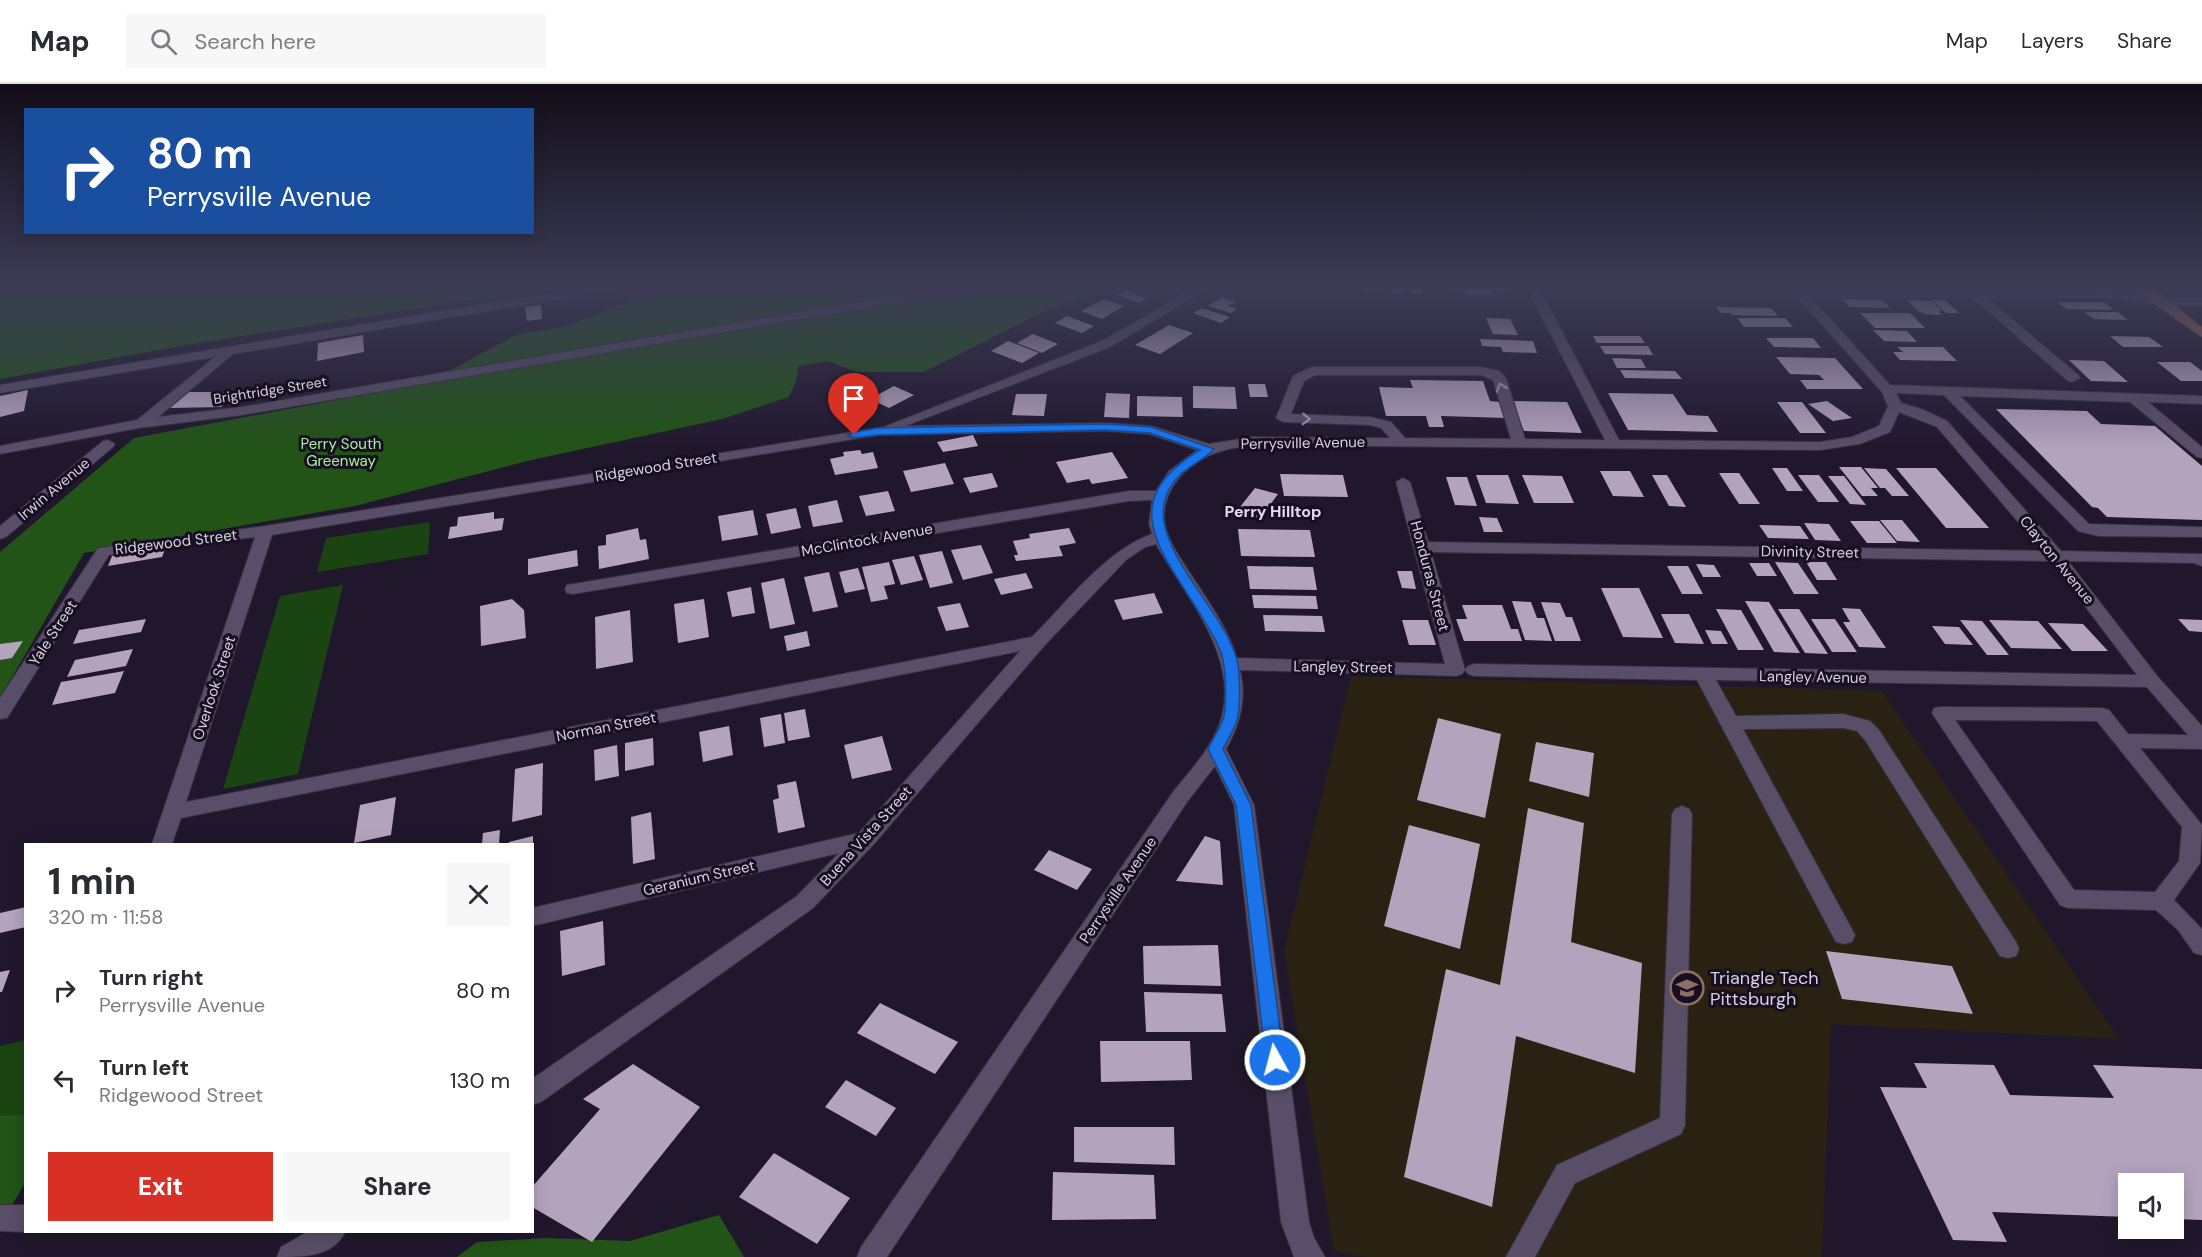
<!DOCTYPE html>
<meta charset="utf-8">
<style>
body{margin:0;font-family:"DM Sans",sans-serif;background:#f7f7f7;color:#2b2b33;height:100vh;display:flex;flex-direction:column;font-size:22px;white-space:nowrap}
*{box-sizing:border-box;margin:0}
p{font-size:20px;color:#7c7c81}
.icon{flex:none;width:33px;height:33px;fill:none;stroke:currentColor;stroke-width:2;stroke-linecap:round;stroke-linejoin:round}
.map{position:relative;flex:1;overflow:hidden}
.sheet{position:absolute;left:24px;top:759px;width:510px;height:390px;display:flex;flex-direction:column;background:#fff;border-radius:0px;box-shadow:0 3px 15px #0003}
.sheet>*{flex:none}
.banner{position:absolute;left:24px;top:24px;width:510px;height:126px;border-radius:0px;box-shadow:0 3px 15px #0003;background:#1a4fa0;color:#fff;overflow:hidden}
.tools{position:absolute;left:2118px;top:1089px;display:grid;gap:12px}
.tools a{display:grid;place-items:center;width:66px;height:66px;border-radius:0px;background:#fff;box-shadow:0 3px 15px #0003;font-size:30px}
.pin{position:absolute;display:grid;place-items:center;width:51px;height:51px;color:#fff;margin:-62px -26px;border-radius:50% 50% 50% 0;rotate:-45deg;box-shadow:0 0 6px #0007}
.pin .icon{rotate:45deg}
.me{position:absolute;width:66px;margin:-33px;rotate:353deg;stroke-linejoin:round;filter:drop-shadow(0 0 4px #0008)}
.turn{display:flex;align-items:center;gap:21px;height:126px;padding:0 24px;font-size:27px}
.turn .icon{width:78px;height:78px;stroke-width:2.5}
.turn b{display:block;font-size:42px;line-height:51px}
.round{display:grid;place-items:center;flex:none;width:63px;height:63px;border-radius:0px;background:#f7f7f7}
.overview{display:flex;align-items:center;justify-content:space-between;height:102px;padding:0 24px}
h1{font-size:36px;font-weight:800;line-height:45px}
.cta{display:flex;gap:12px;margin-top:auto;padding:12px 24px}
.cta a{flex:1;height:69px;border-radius:0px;background:#d93025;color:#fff;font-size:24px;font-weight:800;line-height:69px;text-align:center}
.cta a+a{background:#f7f7f7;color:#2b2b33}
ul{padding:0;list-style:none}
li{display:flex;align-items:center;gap:18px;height:90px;padding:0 24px}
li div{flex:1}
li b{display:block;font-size:22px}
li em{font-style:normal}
header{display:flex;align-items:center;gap:36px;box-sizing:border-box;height:84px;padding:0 30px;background:#fff;border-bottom:2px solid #e1e1e2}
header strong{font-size:28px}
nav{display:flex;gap:33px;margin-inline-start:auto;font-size:21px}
.search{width:420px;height:54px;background:#f7f7f7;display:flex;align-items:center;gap:15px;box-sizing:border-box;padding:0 21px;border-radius:0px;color:#7c7c81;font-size:22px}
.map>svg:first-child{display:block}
</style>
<header>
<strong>Map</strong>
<div class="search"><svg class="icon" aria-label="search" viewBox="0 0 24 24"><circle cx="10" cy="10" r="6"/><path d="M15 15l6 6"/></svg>Search here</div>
<nav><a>Map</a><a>Layers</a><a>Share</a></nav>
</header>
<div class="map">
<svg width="2202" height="1173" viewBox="0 0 2202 1173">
<rect width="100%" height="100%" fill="#20172c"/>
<path fill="#292212" d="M1351 592 1882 607 2119 955 1831 940 1822 1173H1368L1334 1167 1284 867Z"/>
<path fill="#1a4412" d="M430 438 428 470 317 488 326 454Z
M343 501 298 690 223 705 280 512Z
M25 956V1095L0 1096V962Z"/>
<path fill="#215416" d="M0 202H560L197 259 0 295Z
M666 202H858L859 210 896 202H1109L1040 229 924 288H857L827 277 798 282 796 297 789 313 722 335 527 377 355 422 84 469 0 614V468L134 354 427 299 516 251 568 242Z
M25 1030V1099L0 1142V1032Z
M719 1131 744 1173H457L477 1158 545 1154 630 1157Z"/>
<path fill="#b4a3bd" d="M1363 202H1384L1385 205 1364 207Z
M1390 202H1403L1405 209H1393Z
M1408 202H1421L1424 210H1410Z
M1450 202H1506L1508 208 1493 207 1495 211H1466L1464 207 1452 206Z
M2070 202H2112L2116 205 2073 204Z
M1125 206 1147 214 1139 219 1117 211Z
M1222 213 1236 218 1228 222 1237 225 1231 229 1208 222Z
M1104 215 1124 222 1102 235 1081 227Z
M1842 215 1882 216 1890 224 1850 223Z
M1907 216 1932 217 1942 227H1938L1942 231 1925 230 1918 227Z
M1932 216H1945L1959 229H1946Z
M2057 218H2104L2114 226 2067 225Z
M541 221 542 235 527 237 525 223Z
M1716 223 1771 224 1778 232 1732 231 1730 229H1721Z
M1202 224 1230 233 1221 239 1193 229Z
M2084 228H2118L2128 236 2094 235Z
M1860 229H1910L1925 244H1875Z
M1067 232 1094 242 1082 249 1055 239Z
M1486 234 1510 235 1518 251 1493 250Z
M1737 234H1785L1793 243H1744Z
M1169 241 1193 249 1160 270 1135 261Z
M1873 246 1907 247 1917 258 1884 257Z
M1033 250 1058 260 1042 269 1017 259Z
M363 251 364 268 317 277 318 259Z
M1593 252H1640L1645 259H1597Z
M2110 252 2149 253 2163 263H2123Z
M1766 254H1813L1821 264 1774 263Z
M1480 255 1533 257 1537 269 1503 268 1501 263 1482 262Z
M1008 257 1039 269 1022 279 991 267Z
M1600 262H1648L1653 271 1605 270Z
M1897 263H1943L1957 277 1900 276 1893 268H1903Z
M1776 273 1835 274 1863 305H1807L1800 296H1824L1819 291 1790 290Z
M1612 274 1641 275 1646 284H1617Z
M2069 276 2104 277 2128 298 2091 297Z
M2157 278H2190L2202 287V297H2181Z
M1620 286 1675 287 1682 295 1625 294Z
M1410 296 1483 297 1490 317 1500 318 1506 334 1441 332 1444 343H1429L1426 332H1386L1379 303 1413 304Z
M1248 300H1265L1268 313H1250Z
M894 302 914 311 889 324 870 315Z
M1193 302 1235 303 1237 325 1193 324Z
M28 306 24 327 0 333V312Z
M187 308H235L221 323 170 324Z
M1106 309 1130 310 1129 334 1104 333Z
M1608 309 1673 310 1687 331 1708 332 1718 348 1628 346Z
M1016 310H1047L1044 332 1012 331Z
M1137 312 1182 313 1183 333 1137 332Z
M1511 317 1567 318 1582 349 1524 347Z
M1827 317 1852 334 1833 337 1808 320Z
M1777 318H1802L1826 349H1800Z
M1996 325 2087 327 2101 340 2155 342 2202 382V436L2107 433 2098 424 2092 423Z
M973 351 978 362 943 368 937 358Z
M860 366 862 370 873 368 878 384 835 391 830 375 844 372 843 368Z
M1112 368 1128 394 1092 400 1089 395 1067 399 1056 378Z
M945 379 954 400 911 408 903 387Z
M1839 383H1861L1878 404H1871L1878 412H1862Z
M1772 384H1787L1803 407H1787Z
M1864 384 1886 385 1909 412H1892L1885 404H1880Z
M1896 384H1936L1989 444H1946Z
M1600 387H1630L1644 413 1613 412Z
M992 389 998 403 970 409 963 394Z
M1719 389H1739L1760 420H1739Z
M1280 390 1343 391 1348 413 1284 412Z
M1476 391H1508L1519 420 1486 419Z
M1522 391 1562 392 1574 419H1534Z
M1652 391H1667L1686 423 1669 422Z
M1798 391H1819L1839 418H1818Z
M1828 392H1844L1866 421 1850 420Z
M1446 393H1467L1477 422 1455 421Z
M1255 404 1278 410 1260 435 1236 428Z
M888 407 895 427 866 432 859 412Z
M837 416 843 438 813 443 808 422Z
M796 424 801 444 771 450 766 430Z
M753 426 758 451 722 457 718 432Z
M494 428V435L504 434 502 446 448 455 450 443 457 442 458 433Z
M1479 433 1497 434 1503 448H1484Z
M1880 436H1902L1920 458 1897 457Z
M1850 437H1879L1897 459H1867Z
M1804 439 1829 440 1841 457 1815 456Z
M1759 441 1800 442 1809 455 1768 454Z
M638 444 640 456 646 455 649 475 599 485 598 462 606 461V451Z
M1069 444 1076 459 1059 462 1063 472 1016 477 1014 471H1018L1013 457 1030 454 1029 450Z
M1238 445 1310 446 1315 473 1241 472Z
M981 461 993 489 963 496 951 466Z
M166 463 162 473 108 482 112 472Z
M577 466 578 482 528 491V475Z
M942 467 953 499 930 504 919 471Z
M914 472 923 496 901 501 892 476Z
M889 478 895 500 884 502 888 515 871 518 862 483Z
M1775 478 1798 479 1819 510H1794Z
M1806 478H1826L1837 496H1817Z
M1749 479H1769L1777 492H1757Z
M1696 480 1714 481 1721 493H1703Z
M1247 482 1313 483 1317 506 1250 505Z
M1667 482H1688L1703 510H1682Z
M858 484 865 505 845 509 839 488Z
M1397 487H1412L1416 505 1402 504Z
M829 488 838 523 813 528 804 493Z
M1026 489 1033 504 1001 511 994 495Z
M784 494 795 540 770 545 761 499Z
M751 503 755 529 732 533 727 508Z
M1601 504H1639L1663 554 1623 553Z
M1154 509 1163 529 1123 536 1114 516Z
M1252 511 1316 512 1318 525 1254 524Z
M512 515 524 526 526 554 481 562 480 522Z
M704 515 709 553 678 559 674 520Z
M1512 517 1531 518 1537 534H1544L1552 557 1525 556Z
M1745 517 1769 518 1800 569 1774 568Z
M1541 518 1560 519 1566 533H1572L1581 557H1555Z
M960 519 969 543 946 547 937 523Z
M1462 521H1502L1511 545H1518L1522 557H1464L1456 535H1467Z
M1842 524 1860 525 1886 564 1859 563 1843 538H1850Z
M1716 525 1741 526 1764 566H1738Z
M1778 525H1799L1828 570 1805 569Z
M630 526 633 578 596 585 595 533Z
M1661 530H1689L1704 560 1675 559Z
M1263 531 1322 532 1325 548 1265 547Z
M146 535 141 548 73 560 79 546Z
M1811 535H1835L1857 568H1832Z
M2178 535 2202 536V548L2189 547Z
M1402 536H1428L1436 561H1409Z
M1960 536 1982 537 2009 571H1987Z
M1989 536 2038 537 2062 565 2011 564Z
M2048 539 2083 540 2108 567H2072Z
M1932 542 1959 543 1973 561 1945 560Z
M1705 546 1721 547 1728 560H1712Z
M807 547 810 562 787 567 784 552Z
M23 557 12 574 0 576V560Z
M133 565 126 582 67 593 75 576Z
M124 587 115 609 52 621 61 598Z
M805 625 810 653 788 657 784 629Z
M781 630 785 659 764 663 760 634Z
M1438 634 1501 650 1485 734 1417 716Z
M729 642 733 671 703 678 699 648Z
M882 652 892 686 852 695 844 661Z
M653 654 654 681 625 687V659Z
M1536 658 1594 669 1589 713 1529 697Z
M617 661 619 692 595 697 594 666Z
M543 679 542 731 512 738 515 685Z
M796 697 805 743 778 749 773 716 779 714 777 701Z
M396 713 391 751 354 759 360 721Z
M1528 724 1584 739 1571 858 1642 879 1635 989 1516 952 1492 1123 1404 1093 1446 885 1500 901Z
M651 728 655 775 633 780 631 733Z
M1409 741 1480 760 1460 865 1384 842Z
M500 746 499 760H482L483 749Z
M533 752V760H509V758Z
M1205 752 1220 757 1223 801 1176 797Z
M1049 766 1092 785 1077 806 1034 786Z
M26 823V843L0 849V829Z
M603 837 605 881 562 892 560 847Z
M1218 861 1221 902 1144 900 1143 862Z
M1826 867 1952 882 1973 930 1842 915Z
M10 886 2 908H0V888Z
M1144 908 1222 910 1226 948H1146Z
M880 919 958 958 935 990 857 949Z
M1100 957H1190L1192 996 1101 998Z
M1914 979 1994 981 2010 1011 2114 1014 2093 981 2202 985V1136L2174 1135V1100H2128V1133L1992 1128 2007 1158 1953 1156 1880 1003 1927 1004Z
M633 980 700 1023 592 1158 532 1123V1103L600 1025 583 1015Z
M846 996 896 1024 876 1052 825 1023Z
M1074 1043H1174L1175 1081 1074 1078Z
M774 1069 850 1114 817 1160 739 1113Z
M1053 1088 1154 1091 1156 1135 1052 1136Z"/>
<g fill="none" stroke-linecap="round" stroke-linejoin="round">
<g stroke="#373041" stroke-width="2">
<path id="minor" d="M593 202H619L613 206 233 270 158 333 242 323 952 202H977L971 206 242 331 139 344 0 370V362L137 336 215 273 0 309V301Z
M1198 202H1212L1110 263 905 342 1106 339 1151 342 1209 360 1252 353 1390 354 1381 344 1370 341 1283 338 1276 334 1293 292 1312 283H1481L1499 287 1506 294 1525 355 1605 356 1526 202H1538L1619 356 1820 358 1852 353 1879 342 1888 322 1882 308 1788 202H1800L1804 205 1967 206 1972 203 1978 206H2117L2158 213 2202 214V222L2158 221 2117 214 1986 213 2078 291 2080 294 2073 298 2068 297 1972 213H1810L1890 301 2202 312V320L2148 318 2202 363V374L2197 373 2130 318 1960 312 2089 440 2202 443V453L2098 452 2078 447 1944 311 1896 309 1901 319 1924 326 1947 337 2061 467 2202 470V482L2194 479 2068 477 2158 593 2202 642V665L2140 664 2202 741 2200 779 2174 816 2202 845V871L2194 869 2178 846 2156 826 2068 824 2060 821 1932 629 1934 624 1941 623 2102 624 2109 626 2128 650 2188 651 2147 603 1716 596 1736 632 1843 630 1870 637 1879 646 2016 858 2019 865 2016 872 2008 874 2000 872 1865 656 1857 647 1843 644 1743 645 1855 851 1852 858 1844 860 1836 858 1697 596 1474 592 1468 590 1465 586 1468 582 1474 580 2137 591 2051 477 1431 468 1465 586 1462 590 1456 592 1240 586C1247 614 1240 641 1226 665L1254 721 1309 1138 1314 1154 1325 1173H1294L1281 1138 1234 721 1215 682 1187 718 887 1173H857L861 1163 1173 708C1189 688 1208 668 1218 644 1245 577 1186 514 1156 460L1145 463 1126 476 1044 562 873 761 813 824 541 1018 532 1021V995L797 812 839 769 532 842V824L859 749 1020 567 181 734 172 760H152L255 453 109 471 7 634 0 635V614L98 464 265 442 884 343 1102 257ZM1315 291H1481L1493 296 1511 355 1405 354 1391 338 1370 333 1291 330 1304 297ZM1899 328 1937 343 2043 467 1428 458 1410 398 1403 394 1396 398 1445 580 1237 574C1227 542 1206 514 1188 486 1179 472 1169 458 1165 441 1162 426 1167 410 1176 398 1195 372 1222 365 1252 361L1820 366 1860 360 1890 348ZM1106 347 1149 350 1197 366 1169 387 1156 407H1129L573 500 567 501 565 505 567 509 573 510 1129 417 1152 416 1149 440 1152 450C1106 466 1067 518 1032 553L186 718 272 451 878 351ZM1955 636 2097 637 2182 743 2179 777 2155 808 2074 806Z
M108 356 115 360 113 363 6 453 0 455V442L103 357Z
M1682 722 1689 725 1692 730 1685 1041 1681 1050 1575 1099 1535 1173H1506L1557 1081 1660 1034 1672 730 1675 725Z
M0 1121H26V1148H28H26L0 1147Z
M307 1148H345C333 1173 303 1173 277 1173L281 1163Z"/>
</g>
<g stroke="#373041" stroke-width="2">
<path id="major" d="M2136 202H2149L2202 243V253L2154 220Z"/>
</g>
<use href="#minor" fill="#594e67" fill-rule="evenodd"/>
<use href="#major" fill="#a0694a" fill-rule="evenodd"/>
</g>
<defs><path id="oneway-chevron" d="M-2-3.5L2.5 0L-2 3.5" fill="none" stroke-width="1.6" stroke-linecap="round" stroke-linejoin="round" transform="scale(1.5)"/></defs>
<g stroke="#9e96aa">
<use href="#oneway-chevron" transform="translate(1501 303) rotate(-109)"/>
<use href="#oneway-chevron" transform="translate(1306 335) rotate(2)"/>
</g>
<linearGradient id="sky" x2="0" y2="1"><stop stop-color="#120d18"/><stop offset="0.55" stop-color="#3c3c56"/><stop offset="1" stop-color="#3c3c56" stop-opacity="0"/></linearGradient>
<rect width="2202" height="366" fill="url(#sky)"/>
<path fill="#1a73e8" stroke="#114b97" stroke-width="1.5" d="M1106 340 1151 343 1214 365C1200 380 1182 383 1170 404 1138 457 1229 527 1238 581 1240 593 1240 620 1238 632 1236 643 1228 655 1223 665L1251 721 1284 976 1281 982 1275 984 1268 982 1266 976 1236 721 1208 665C1213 655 1221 643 1224 632 1226 621 1226 594 1224 582 1223 566 1212 550 1204 536 1165 471 1111 419 1200 366L1150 349 1106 346 878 351 854 354 848 351 854 348 878 344Z"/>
<defs>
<g id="university-ring" transform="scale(1.725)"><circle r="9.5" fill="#170e22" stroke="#8d6e63" stroke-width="1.5"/><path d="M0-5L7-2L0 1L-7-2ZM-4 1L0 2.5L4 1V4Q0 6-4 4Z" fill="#8d6e63"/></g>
</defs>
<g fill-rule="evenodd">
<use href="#university-ring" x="1687" y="904"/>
</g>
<g text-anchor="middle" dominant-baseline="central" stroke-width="6" stroke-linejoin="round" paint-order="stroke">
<g font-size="14" fill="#d7d1e0" stroke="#170e22">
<text transform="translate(270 306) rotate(-9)">Brightridge Street</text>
</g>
<g font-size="15" fill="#d7d1e0" stroke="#170e22">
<text transform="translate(1303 359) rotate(-1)">Perrysville Avenue</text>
<text transform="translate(656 383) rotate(-9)">Ridgewood Street</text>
<text transform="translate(54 405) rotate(-40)">Irwin Avenue</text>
<text transform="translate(867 456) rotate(-10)">McClintock Avenue</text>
<text transform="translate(176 458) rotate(-7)">Ridgewood Street</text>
<text transform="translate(1810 468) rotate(1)">Divinity Street</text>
<text transform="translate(2057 476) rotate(51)">Clayton Avenue</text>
<text transform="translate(1430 492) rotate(75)">Honduras Street</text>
<text transform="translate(53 549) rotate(-57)">Yale Street</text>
<text transform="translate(1343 583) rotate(1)">Langley Street</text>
<text transform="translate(1813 593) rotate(1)">Langley Avenue</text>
<text transform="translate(214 604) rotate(-72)">Overlook Street</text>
<text transform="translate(606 643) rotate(-11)">Norman Street</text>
<text transform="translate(866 752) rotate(-48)">Buena Vista Street</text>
<text transform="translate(699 794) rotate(-13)">Geranium Street</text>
<text transform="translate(1118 806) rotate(-56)">Perrysville Avenue</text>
</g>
<g font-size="15" fill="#a8f29a" stroke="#170e22">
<text x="341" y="360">Perry South<tspan x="341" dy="17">Greenway</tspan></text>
</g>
<g font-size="16" font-weight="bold" fill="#e4d8f5" stroke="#170e22">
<text x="1273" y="427">Perry Hilltop</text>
</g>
<g font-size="18" fill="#d7d1e0" stroke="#170e22" text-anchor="start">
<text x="1710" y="894">Triangle Tech<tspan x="1710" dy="21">Pittsburgh</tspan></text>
</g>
</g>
</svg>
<div class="tools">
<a><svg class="icon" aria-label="sound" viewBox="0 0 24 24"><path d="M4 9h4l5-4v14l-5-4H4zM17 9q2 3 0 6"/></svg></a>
</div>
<div class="pin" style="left:854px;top:351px;background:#d93025"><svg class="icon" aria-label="arrive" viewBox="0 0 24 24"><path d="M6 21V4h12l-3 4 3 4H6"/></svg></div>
<svg class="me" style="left:1275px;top:976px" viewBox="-20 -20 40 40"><circle r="17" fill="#1a73e8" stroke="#fff" stroke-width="3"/><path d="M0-11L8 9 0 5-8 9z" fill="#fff"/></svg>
<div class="banner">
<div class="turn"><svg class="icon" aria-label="right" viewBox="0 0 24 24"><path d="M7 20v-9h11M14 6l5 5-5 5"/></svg><div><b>80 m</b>Perrysville Avenue</div></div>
</div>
<section class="sheet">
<div class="overview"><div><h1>1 min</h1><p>320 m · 11:58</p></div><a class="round"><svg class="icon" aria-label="close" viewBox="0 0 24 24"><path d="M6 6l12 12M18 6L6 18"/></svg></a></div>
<ul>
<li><svg class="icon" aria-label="right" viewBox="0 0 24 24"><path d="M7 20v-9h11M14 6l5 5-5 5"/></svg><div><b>Turn right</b><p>Perrysville Avenue</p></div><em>80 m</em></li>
<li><svg class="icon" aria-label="left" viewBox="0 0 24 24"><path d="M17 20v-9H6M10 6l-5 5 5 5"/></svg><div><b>Turn left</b><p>Ridgewood Street</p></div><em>130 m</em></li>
</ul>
<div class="cta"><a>Exit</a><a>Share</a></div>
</section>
</div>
